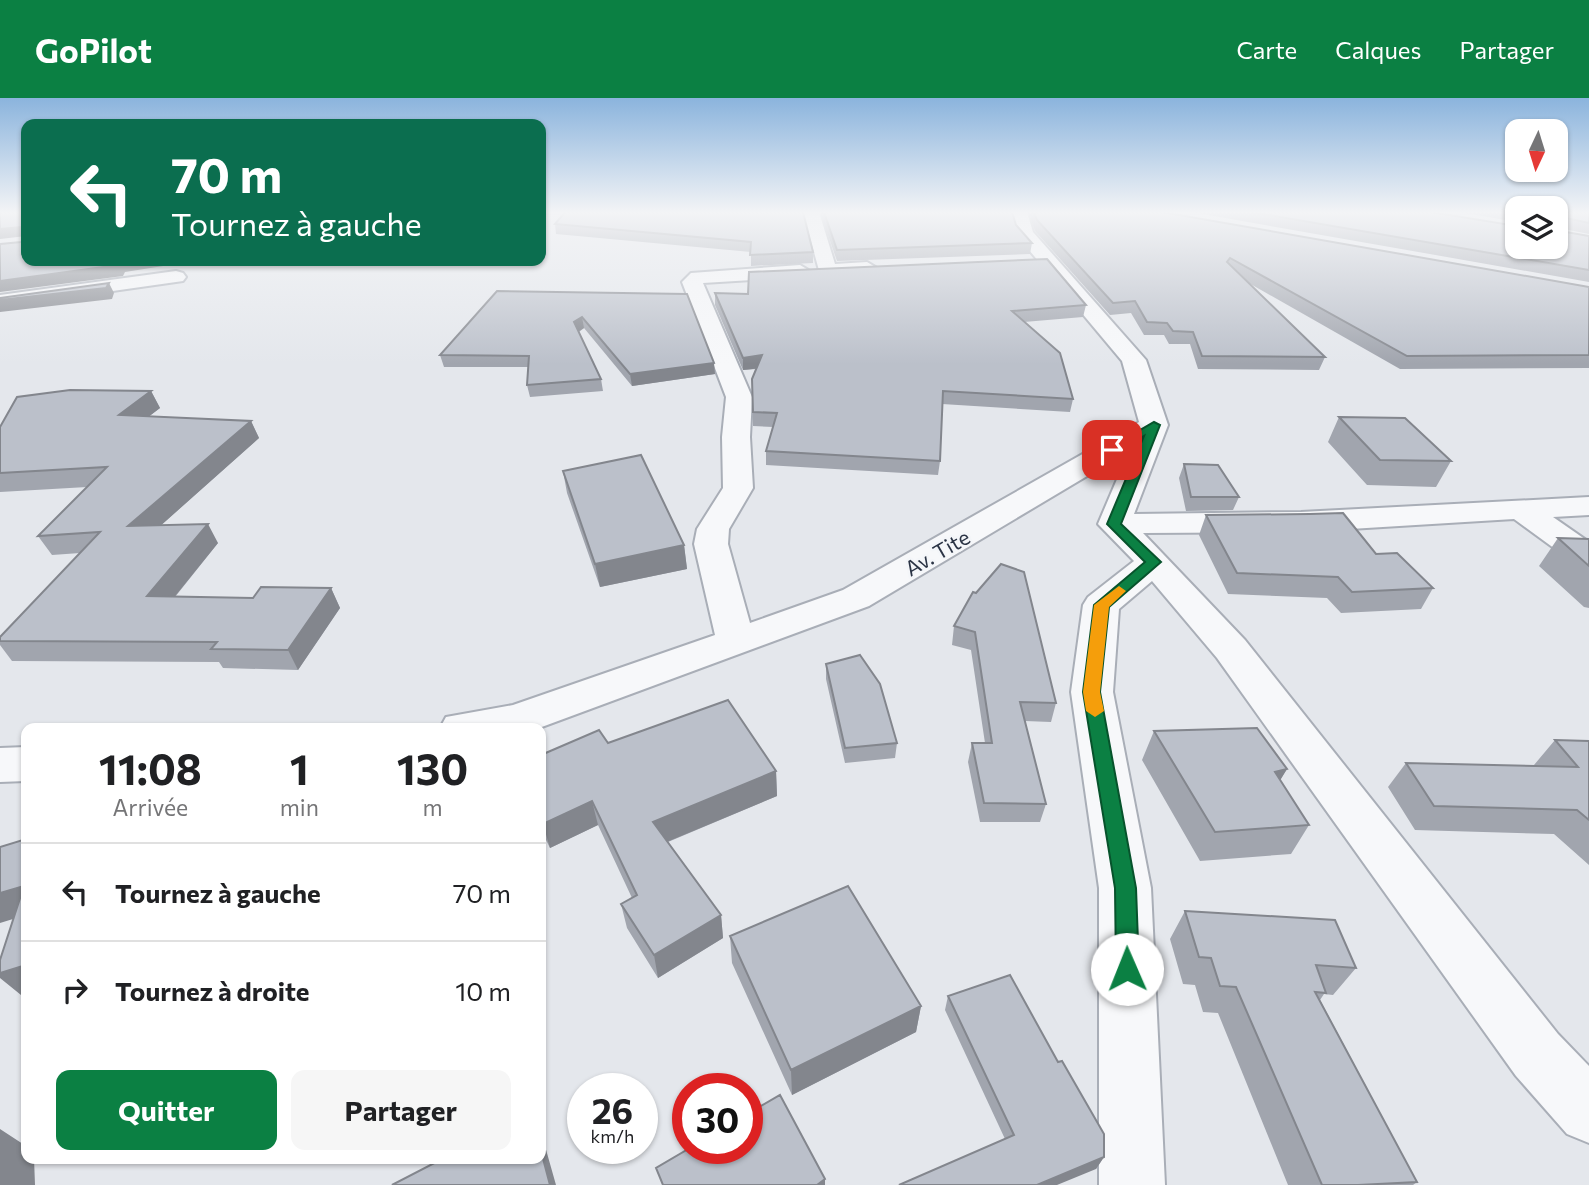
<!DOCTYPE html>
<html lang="fr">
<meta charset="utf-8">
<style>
body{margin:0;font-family:Commissioner,sans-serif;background:#f6f6f6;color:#202124;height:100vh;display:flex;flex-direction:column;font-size:26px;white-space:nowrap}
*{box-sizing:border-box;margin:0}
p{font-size:23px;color:#757577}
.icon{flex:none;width:38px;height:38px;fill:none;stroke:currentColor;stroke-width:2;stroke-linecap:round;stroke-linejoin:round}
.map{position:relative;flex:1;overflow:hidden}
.drawer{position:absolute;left:21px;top:625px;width:525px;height:441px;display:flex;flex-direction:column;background:#fff;border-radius:14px;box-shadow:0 2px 5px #0004}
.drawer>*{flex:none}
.top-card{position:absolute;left:21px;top:21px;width:525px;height:147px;border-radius:14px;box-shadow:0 2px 5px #0004;background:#0b6e4f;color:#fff;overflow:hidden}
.needle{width:46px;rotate:184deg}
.tools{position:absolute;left:1505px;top:21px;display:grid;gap:14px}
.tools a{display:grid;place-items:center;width:63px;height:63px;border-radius:14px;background:#fff;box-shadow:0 2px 5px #0004;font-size:35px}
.speed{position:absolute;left:567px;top:975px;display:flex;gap:14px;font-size:35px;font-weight:700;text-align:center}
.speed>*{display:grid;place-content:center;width:91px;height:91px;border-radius:50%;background:#fff;box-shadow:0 2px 5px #0004;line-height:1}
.speed small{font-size:18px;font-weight:400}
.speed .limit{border:10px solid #d22;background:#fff;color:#111}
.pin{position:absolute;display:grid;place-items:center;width:60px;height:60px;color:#fff;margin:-30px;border-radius:14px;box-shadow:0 4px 10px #0006}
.me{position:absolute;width:77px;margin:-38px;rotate:359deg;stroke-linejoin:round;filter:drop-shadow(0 0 5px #0008)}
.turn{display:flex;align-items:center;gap:24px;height:147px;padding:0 35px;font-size:32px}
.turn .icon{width:91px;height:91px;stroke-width:2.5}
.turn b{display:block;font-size:49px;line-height:60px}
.eta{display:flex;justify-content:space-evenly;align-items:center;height:119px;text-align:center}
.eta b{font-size:42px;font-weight:700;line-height:49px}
.action{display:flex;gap:14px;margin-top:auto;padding:14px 35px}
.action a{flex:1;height:80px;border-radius:14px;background:#0b8043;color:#fff;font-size:28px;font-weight:700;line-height:80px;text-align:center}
.action a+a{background:#f6f6f6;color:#202124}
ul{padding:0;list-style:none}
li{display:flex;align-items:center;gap:21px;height:98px;padding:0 35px;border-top:2px solid #e0e0e0}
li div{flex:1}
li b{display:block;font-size:26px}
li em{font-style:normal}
header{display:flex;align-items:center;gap:42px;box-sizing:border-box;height:98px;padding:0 35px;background:#0b8043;color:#fff}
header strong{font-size:33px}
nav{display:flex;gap:38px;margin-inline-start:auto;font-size:24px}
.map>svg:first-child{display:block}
</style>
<header>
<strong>GoPilot</strong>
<nav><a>Carte</a><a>Calques</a><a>Partager</a></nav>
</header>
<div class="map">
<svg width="1589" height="1087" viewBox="0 0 1589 1087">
<rect width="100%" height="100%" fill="#e4e7ec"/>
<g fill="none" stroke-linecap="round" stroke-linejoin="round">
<g stroke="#a9aeb7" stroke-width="4">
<path id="street" d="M803 114H819L835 166 867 164 877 170 874 174 820 176Z
M1011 114H1027L1033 134 1146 262 1168 327 1134 416 1301 414 1589 399V417L1553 419 1589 444V470L1577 467 1514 421 1301 434 1143 435 1245 542 1558 936 1589 968V1045L1567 1036 1516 978 1217 560 1152 483 1119 511 1113 594 1151 790 1165 1087H1099V790L1071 594 1083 507 1088 499 1134 463 1098 426 1129 353 869 508 539 630H440L446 619 513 607 715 537 694 446 697 431 723 390 722 339 726 299 682 184 691 175 800 167 810 173 800 179 703 185 752 299 750 339 753 390 729 431 728 446 750 525 843 492 1139 324 1122 263 1019 140Z
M176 173 183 175 186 179 183 183 0 209V197Z
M26 649V683L0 684V650Z"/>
</g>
<use href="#street" fill="#f7f8fa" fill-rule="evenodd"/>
</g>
<path fill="#a1a5ae" d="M565 114 813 154V165L751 168V154L556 136 555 126Z
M820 114H1012L1016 127 1032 145 1030 156 837 163Z
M1028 114H1162L1589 189V270L1400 271 1247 184 1325 259 1319 272 1198 271 1190 246H1169L1164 237H1144L1131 215 1110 217 1035 133Z
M1191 114H1431L1517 149 1556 114H1589V136L1559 130 1560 133 1589 138V184Z
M1459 114H1517V124Z
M497 193 687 196 715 276 632 288 584 230 579 234 601 281 603 293 530 299 527 287 528 269H444L440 257Z
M715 195 1086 207 1083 219 1024 224 1073 301 1070 314 942 306 940 363 938 377 766 367V353L773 329 753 328 752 281 756 271 743 272 715 207Z
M151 293 160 310 149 318 251 323 259 340 161 427 218 445 175 499 253 500 331 490 340 510 298 572 223 570 219 564 12 563 0 547V539L80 455 52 457 38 438 87 389 0 394V329Z
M1339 319 1451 363 1436 389 1367 387 1328 344Z
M1184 366 1239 399 1233 412 1186 413 1179 380Z
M563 373 684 447 687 471 600 489 567 395Z
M1206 417 1376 456 1433 490 1421 511 1341 515 1327 500 1228 496 1199 437Z
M1558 440 1589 441V510L1584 509 1539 468Z
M973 494 1056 605 1051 624 1025 623 1046 706 1040 724H980L968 664 972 645H985L971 552 952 547 954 528Z
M826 566 897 645 895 660 845 665 826 581Z
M1154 633 1287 671 1280 682 1309 727 1291 756 1200 763 1142 662Z
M1555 642 1589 643V767L1554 736 1415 732 1388 689 1406 665 1535 668 1534 667Z
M608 645 776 673 777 698 668 744 721 817 723 840 658 880 627 830 621 806 632 800 598 727 550 750 541 732V657Z
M1185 813 1356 870 1333 897 1324 896 1320 902 1417 1084 1413 1087H1288L1218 915 1203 914 1195 887 1183 886 1170 841Z
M730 838 921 908 916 934 792 997 732 865Z
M948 898 1104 1059 1096 1071 1005 1041 945 912Z"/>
<path fill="#83868d" d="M21 129 26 138 0 141V131Z
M130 163H214L196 165 195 163 125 174 123 178 0 194V183Z
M109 185 114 195 112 201 0 214V202Z
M582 219 584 230 576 235 574 224Z
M762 257V270L743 272V260Z
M714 265 715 276 632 288 630 276Z
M151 293 160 310 129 334 119 317Z
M251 323 259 340 139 447 128 428Z
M208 426 218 445 159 518 147 498Z
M684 447 687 471 600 489 595 466Z
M331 490 340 510 298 572 288 552Z
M1287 671 1270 699 1275 674Z
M776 673 777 698 657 748 653 724Z
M592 703 598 727 550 750 543 726Z
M24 788 26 817 0 825V795Z
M721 817 723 840 658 880 654 857Z
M26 867V896L21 897 0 880V875Z
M921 908 916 934 792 997 791 972Z
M0 1031 26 1048V1060H34L35 1087H0Z
M541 1037 543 1041 556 1087H550L541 1053Z
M1104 1059 1096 1071 1057 1087H1037Z
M825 1081V1087H817Z"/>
<path fill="#bbc0ca" stroke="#83868d" stroke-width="2" d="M0 114H26V163H130L120 164 118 167 0 183V146L21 144 23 141V132L21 129 0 131Z
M565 114H803L813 154 750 157 751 144 555 126Z
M824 114H1012L1016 127 1032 145 837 152Z
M1034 114H1162L1589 189V257L1407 258 1230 160 1227 164 1325 259 1202 258 1193 234 1173 233 1167 225 1147 224 1135 203 1113 205 1037 122Z
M1251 114H1431L1517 128V149H1556V114H1589V125L1562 119 1559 122 1560 133 1589 138V172Z
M1047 161 1086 207 1012 213 1060 255 1073 301 943 293 940 363 766 353 777 315 753 314 752 281 762 257 743 260 715 195 748 196 749 174Z
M109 185 106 190 0 202V200Z
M497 193 687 196 714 265 630 276 582 219 574 224 601 281 527 287 529 258 440 257Z
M70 292 151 293 119 317 251 323 128 428 208 426 147 498 253 500 261 489 331 490 288 552 211 551 217 544 0 543V539L100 434 38 438 107 369 0 375V329L17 299Z
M1339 319 1405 320 1451 363 1380 362Z
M641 357 684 447 595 466 563 373Z
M1184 366 1218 367 1239 399H1191Z
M1343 415 1376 456 1397 455 1433 490 1352 494 1338 479 1237 475 1206 417 1310 416Z
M1558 440 1589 441V468Z
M1001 466 1024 474 1056 605 1020 604 1046 706 984 705 972 645H992L975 534 954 528 973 494 976 495Z
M860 557 880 586 897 645 845 650 826 566Z
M728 602 776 673 653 724 721 817 654 857 621 806 637 797 592 703 543 726 541 722V657L599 632 608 645Z
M1257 630 1287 671 1275 674 1309 727 1215 734 1154 633Z
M1555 642 1589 643V722L1577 712 1434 708 1406 665 1578 669Z
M26 741V867L0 875V862L24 788 0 795V749Z
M848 788 921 908 791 972 730 838Z
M1185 813 1335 822 1356 870 1316 867 1326 895 1315 894 1417 1084 1358 1087H1322L1236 889 1220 888 1211 860 1199 859Z
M1010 877 1058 964 1062 963 1104 1036V1059L1037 1087H899L1014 1037 948 898Z
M780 997 825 1081 817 1087H663L656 1070 690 1050H747V1016Z
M541 1053 550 1087H392L444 1060H541Z"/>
<linearGradient id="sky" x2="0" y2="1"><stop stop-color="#8bb4dd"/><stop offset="0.43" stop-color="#f3f4f6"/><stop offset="1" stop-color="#f3f4f6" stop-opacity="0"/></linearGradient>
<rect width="1589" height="266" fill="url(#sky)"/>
<path fill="#0b8043" stroke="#07532c" stroke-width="2" d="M1154 324 1160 327 1121 426 1161 464 1109 509 1100 594 1136 790 1139 871 1135 878 1127 882 1119 878 1116 871 1115 790 1083 594 1094 507 1145 464 1107 426 1144 338 1116 355 1106 352Z"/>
<path fill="#f59e0b" d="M1119 488 1126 493 1109 509 1100 594 1104 613 1095 619 1086 613 1083 594 1094 507Z"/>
<g text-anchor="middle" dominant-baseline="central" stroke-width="5" stroke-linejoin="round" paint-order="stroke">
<g font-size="21" fill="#2b3445" stroke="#f4f6f9">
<text transform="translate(937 454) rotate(-30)">Av. Tite</text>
</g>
</g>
</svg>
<div class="tools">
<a><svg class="needle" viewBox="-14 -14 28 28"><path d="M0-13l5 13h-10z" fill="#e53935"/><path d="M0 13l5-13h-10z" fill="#757577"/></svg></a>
<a><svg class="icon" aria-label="layers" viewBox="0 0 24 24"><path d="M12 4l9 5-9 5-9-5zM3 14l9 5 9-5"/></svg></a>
</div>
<div class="speed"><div>26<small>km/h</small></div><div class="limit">30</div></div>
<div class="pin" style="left:1112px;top:352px;background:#d93025"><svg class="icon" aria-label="arrive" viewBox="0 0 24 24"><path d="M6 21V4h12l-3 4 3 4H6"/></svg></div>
<svg class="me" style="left:1127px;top:871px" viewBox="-20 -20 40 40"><circle r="19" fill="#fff"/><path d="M0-13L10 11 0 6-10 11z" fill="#0b8043"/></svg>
<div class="top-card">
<div class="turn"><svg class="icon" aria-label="left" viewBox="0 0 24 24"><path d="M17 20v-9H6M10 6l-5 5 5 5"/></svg><div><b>70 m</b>Tournez à gauche</div></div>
</div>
<section class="drawer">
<div class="eta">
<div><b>11:08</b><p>Arrivée</p></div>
<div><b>1</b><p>min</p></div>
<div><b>130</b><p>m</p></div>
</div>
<ul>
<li><svg class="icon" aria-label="left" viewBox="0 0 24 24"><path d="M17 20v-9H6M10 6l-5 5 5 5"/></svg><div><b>Tournez à gauche</b></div><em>70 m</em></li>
<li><svg class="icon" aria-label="right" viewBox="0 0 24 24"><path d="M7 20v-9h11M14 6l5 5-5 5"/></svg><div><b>Tournez à droite</b></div><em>10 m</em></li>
</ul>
<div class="action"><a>Quitter</a><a>Partager</a></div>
</section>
</div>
